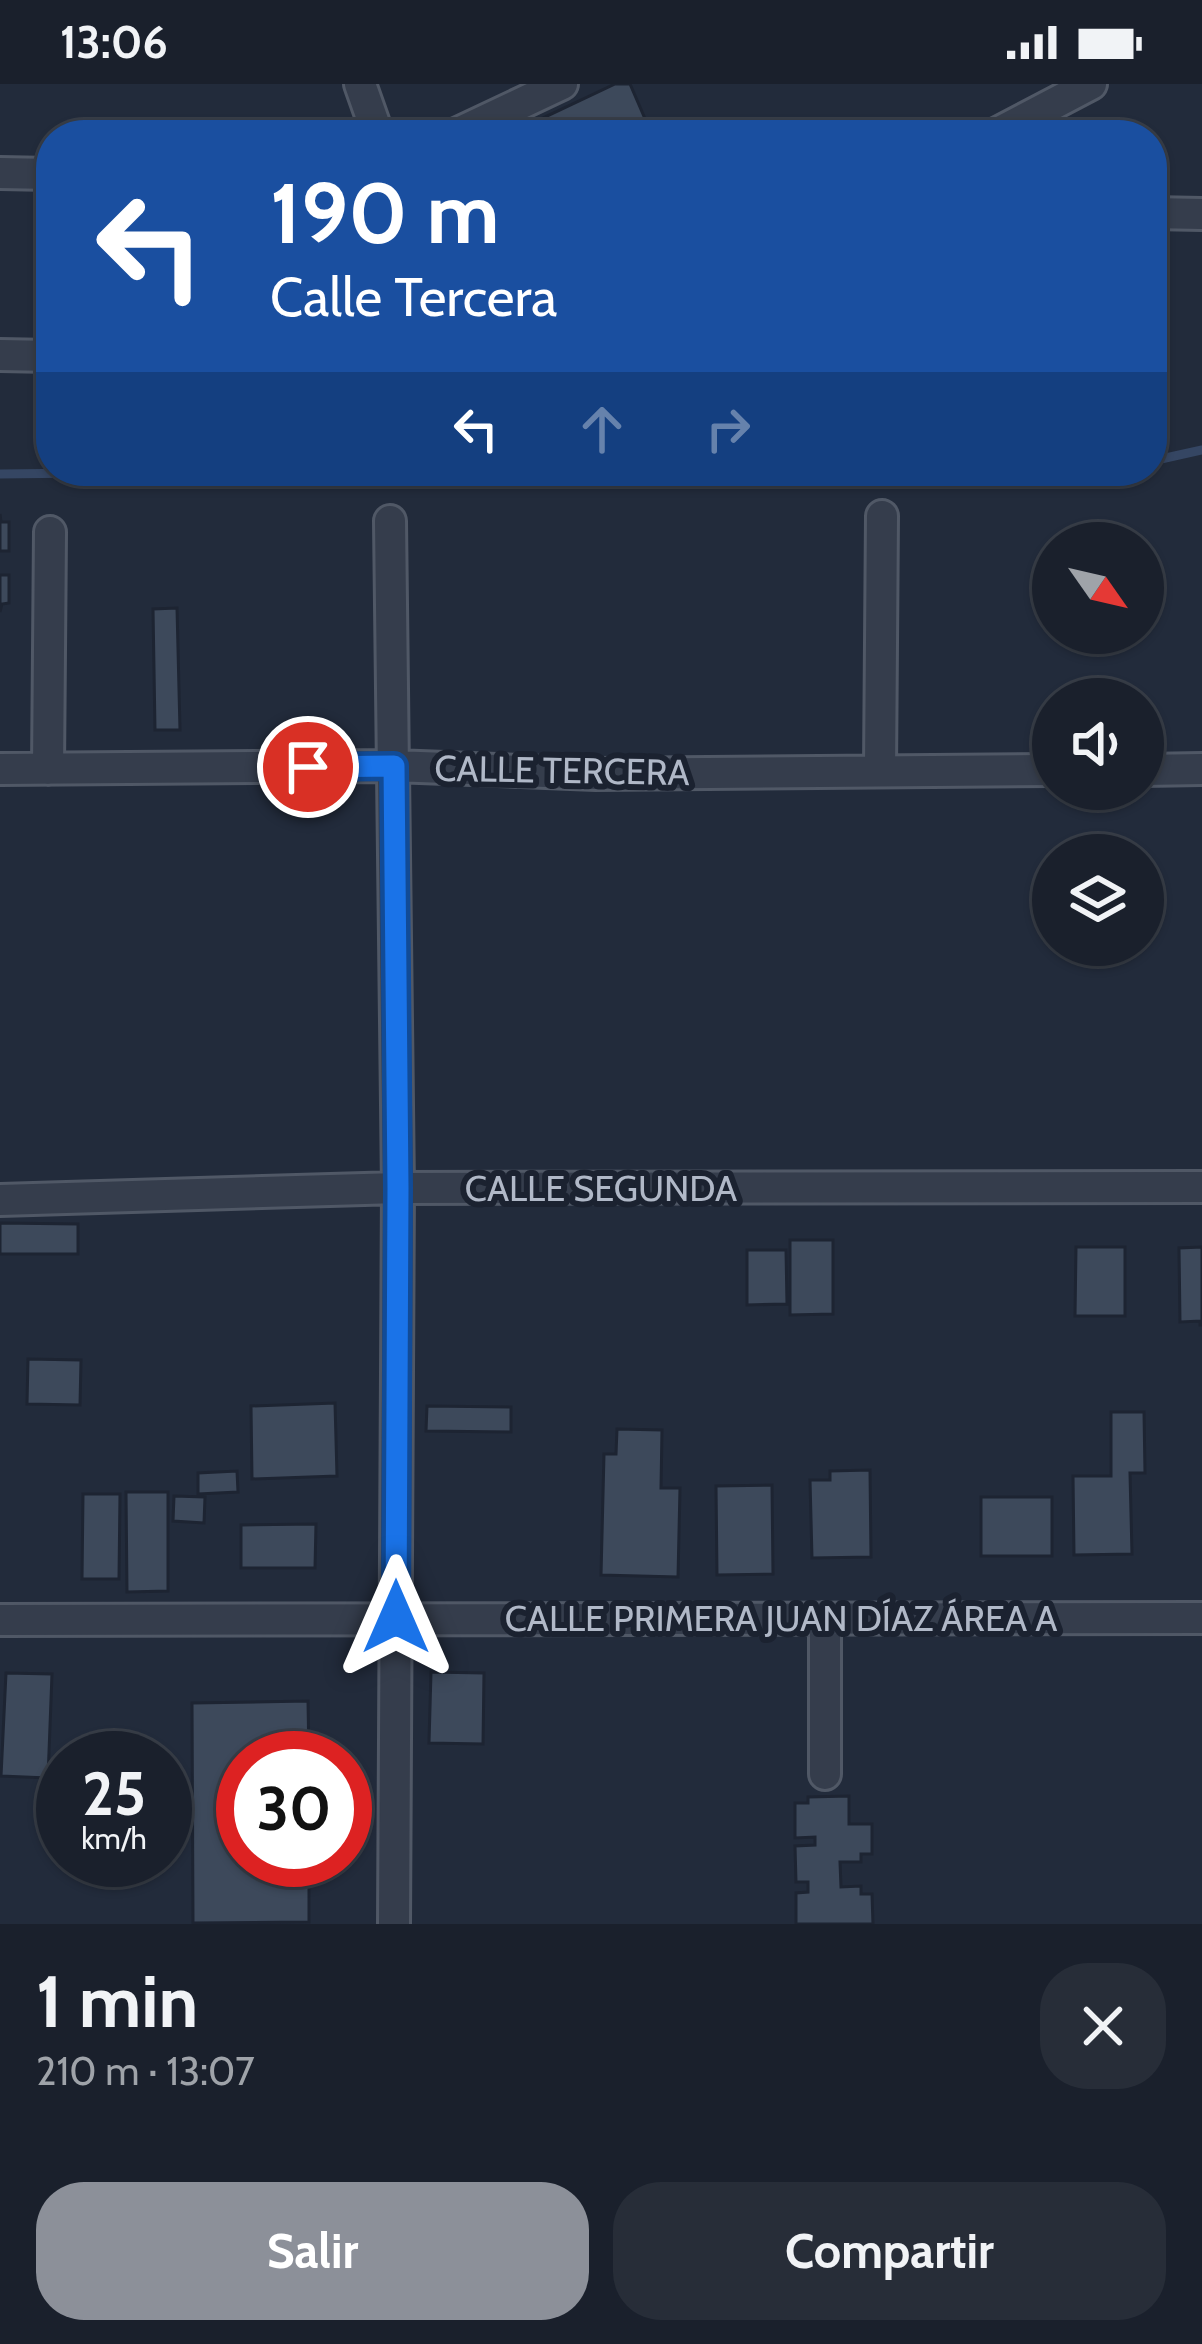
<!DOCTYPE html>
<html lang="es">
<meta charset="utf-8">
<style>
body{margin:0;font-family:Cabin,sans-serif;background:#272d38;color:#f1f3f6;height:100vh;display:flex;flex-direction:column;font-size:45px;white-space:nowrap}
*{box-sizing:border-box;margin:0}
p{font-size:39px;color:#9fa3a9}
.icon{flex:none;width:66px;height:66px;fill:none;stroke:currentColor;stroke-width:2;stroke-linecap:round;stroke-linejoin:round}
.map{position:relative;height:1840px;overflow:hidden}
.drawer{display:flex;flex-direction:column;background:#1a202c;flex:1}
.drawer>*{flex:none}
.guide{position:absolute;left:36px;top:36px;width:1131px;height:366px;border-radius:48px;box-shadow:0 3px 9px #0004,0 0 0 3px #383e48;background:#1a4fa0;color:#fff;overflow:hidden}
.needle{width:78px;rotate:124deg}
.buttons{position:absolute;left:1032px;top:438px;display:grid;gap:24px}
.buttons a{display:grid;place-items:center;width:132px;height:132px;border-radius:50%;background:#1a202c;box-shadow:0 3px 9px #0004,0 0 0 3px #383e48;font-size:60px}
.speed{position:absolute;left:36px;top:1647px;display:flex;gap:24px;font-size:60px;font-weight:700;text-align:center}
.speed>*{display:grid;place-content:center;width:156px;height:156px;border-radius:50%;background:#1a202c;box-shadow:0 3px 9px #0004,0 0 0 3px #383e48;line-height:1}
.speed small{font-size:30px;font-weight:400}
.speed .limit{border:18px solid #d22;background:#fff;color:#111}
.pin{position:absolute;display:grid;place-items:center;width:102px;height:102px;color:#fff;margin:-51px;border:6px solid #fff;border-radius:50%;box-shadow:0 3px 12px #0007}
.me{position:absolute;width:132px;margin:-66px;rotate:0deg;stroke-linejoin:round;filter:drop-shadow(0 0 9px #0008)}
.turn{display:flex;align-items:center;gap:42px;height:252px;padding:0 36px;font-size:54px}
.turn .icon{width:156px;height:156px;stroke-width:2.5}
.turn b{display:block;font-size:84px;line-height:102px}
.lanes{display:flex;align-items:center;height:114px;padding:0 36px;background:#0003;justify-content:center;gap:60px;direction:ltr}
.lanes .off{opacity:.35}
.round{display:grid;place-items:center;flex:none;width:126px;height:126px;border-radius:48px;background:#272d38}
.headline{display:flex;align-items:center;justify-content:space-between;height:204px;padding:0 36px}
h1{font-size:72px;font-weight:700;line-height:90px}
.button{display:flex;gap:24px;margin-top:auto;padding:24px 36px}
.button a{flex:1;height:138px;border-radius:48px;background:#8c9099;color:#fff;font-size:48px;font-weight:700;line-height:138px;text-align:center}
.button a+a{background:#272d38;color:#f1f3f6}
.status{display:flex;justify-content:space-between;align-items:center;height:84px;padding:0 60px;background:#1a202c;direction:ltr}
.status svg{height:33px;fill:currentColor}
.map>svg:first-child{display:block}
</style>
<div class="status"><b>13:06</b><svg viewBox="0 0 49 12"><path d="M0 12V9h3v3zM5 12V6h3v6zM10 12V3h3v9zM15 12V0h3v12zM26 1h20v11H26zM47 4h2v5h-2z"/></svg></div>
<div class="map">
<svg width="1202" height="1840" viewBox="0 0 1202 1840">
<rect width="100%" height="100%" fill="#222b3b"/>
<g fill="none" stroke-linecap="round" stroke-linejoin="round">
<path stroke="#354663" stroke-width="9" d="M1152 377 1202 366
M791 387 940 390 1036 387
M0 390 262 387"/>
</g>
<path fill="#3d495b" stroke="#1d2432" stroke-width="3" d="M615 0H630L652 51H507Z
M0 430 1 438H9V467H0Z
M0 491H9V519L2 520 0 528Z
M177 524 180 646H155L153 525Z
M0 1139 78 1140V1170H0Z
M790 1156H833V1230L790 1231Z
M1076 1163H1125V1232H1075Z
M1202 1163V1241H1200V1237L1180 1238 1179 1164Z
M747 1166H786L787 1220 747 1221Z
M28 1275 81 1276 80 1321 27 1320Z
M335 1319 337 1392 252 1395 251 1322Z
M427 1322 511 1323V1348L426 1347Z
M1111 1328H1144L1145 1389H1130L1132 1470 1074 1471 1073 1392H1111Z
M617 1345 662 1346 661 1404H680L678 1493 601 1491 604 1370H616Z
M870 1386 871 1473 812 1474 810 1396H830V1387Z
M237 1387 238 1408 198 1410V1389Z
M772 1401 773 1490 717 1491 716 1402Z
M126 1408H168V1507L127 1508Z
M83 1410H120L119 1495H82Z
M174 1412 205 1413 204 1439 173 1437Z
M981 1413H1052V1472H981Z
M316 1440 315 1484H241V1441Z
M431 1588 484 1589 483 1660 429 1659Z
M6 1589 52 1590 48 1694 1 1692Z
M308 1617 309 1674H243V1776H309V1838L193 1839 192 1619Z
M849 1712V1740H872V1770H861V1778H840L841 1803 861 1802V1810H872L873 1840H796V1809L808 1808V1798H796L795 1762 815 1761V1753L795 1754V1719H808V1713Z"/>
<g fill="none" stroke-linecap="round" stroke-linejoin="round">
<g stroke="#505866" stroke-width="36">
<path id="minor" d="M360 0 378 51
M454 51 562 0
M994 51 1091 0
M0 89 51 90
M1152 129 1202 130
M0 271 51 272
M390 437 398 1104 394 1840
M0 685 394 682 596 690 1053 686
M48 685 50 448
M880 686 882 432
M1143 686 1202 685
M0 1116 398 1104 1202 1103
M0 1536 1202 1534
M825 1690V1534"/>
</g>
<use href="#minor" stroke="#353d4c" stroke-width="30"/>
</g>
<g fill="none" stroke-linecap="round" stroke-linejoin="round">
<g stroke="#114b97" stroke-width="30">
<path id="route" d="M308 683 394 682 398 1104 396 1533"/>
</g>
<use href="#route" stroke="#1a73e8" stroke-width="21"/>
</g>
<g text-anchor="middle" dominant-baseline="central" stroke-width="12" stroke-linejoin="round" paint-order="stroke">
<g font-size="36" fill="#b0b8c7" stroke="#1b2230">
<text transform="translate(562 686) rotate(1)">CALLE TERCERA</text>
<text x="601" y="1104">CALLE SEGUNDA</text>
<text x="781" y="1534">CALLE PRIMERA JUAN DÍAZ ÁREA A</text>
</g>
</g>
</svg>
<div class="buttons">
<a><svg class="needle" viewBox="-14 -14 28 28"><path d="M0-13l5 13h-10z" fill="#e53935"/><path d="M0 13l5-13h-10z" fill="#9fa3a9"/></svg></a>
<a><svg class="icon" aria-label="sound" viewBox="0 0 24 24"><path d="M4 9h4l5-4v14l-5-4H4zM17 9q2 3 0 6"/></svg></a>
<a><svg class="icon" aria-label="layers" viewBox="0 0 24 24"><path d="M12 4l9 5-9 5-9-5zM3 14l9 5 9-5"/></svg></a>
</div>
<div class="speed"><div>25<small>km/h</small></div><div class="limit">30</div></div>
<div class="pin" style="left:308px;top:683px;background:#d93025"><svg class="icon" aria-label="arrive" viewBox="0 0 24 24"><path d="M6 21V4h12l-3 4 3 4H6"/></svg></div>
<svg class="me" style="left:396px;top:1533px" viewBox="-20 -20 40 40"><path d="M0-17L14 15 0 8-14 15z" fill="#1a73e8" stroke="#fff" stroke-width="4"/></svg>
<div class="guide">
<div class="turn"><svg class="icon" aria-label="left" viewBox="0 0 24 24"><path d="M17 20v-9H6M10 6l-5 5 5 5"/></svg><div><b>190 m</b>Calle Tercera</div></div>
<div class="lanes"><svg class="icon" aria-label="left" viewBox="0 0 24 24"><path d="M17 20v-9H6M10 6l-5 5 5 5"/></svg><svg class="icon off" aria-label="ahead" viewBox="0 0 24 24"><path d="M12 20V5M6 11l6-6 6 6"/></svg><svg class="icon off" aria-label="right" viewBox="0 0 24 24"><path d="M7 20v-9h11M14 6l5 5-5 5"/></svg></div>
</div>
</div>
<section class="drawer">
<div class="headline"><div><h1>1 min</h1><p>210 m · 13:07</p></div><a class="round"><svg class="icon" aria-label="close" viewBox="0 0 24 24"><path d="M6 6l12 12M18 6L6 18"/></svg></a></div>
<div class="button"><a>Salir</a><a>Compartir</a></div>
</section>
